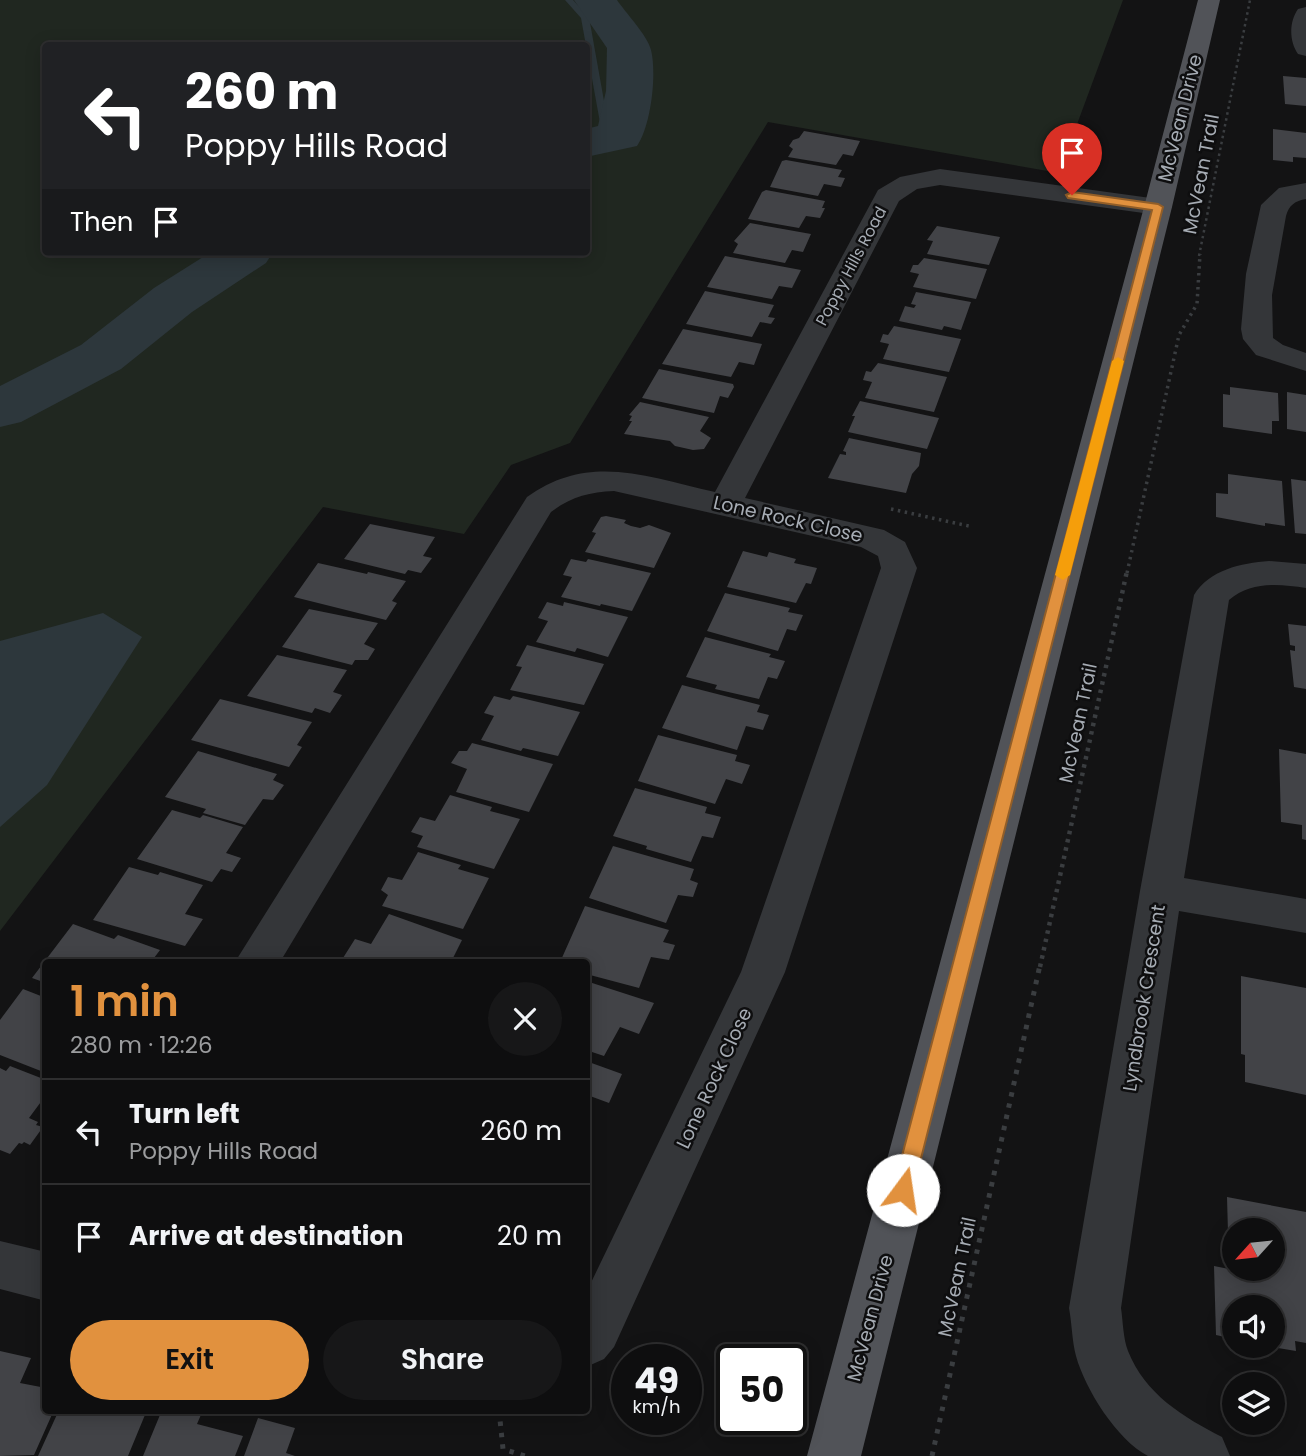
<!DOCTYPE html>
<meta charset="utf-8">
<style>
body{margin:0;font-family:Poppins,sans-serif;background:#171718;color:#f1f3f6;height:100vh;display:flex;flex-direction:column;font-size:26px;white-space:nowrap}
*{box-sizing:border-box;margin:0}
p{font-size:23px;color:#9b9c9e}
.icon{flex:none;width:38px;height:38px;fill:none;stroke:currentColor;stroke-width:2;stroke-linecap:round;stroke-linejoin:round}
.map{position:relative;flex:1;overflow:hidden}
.side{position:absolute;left:42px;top:959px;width:548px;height:455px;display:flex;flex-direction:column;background:#0e0e0f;border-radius:7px;box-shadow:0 4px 18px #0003,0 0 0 2px #2e2e2f}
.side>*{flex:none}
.guide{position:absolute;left:42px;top:42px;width:548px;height:214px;border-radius:7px;box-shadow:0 4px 18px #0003,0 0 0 2px #2e2e2f;background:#202124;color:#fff;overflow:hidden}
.needle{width:46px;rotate:243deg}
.controls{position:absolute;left:1222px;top:1218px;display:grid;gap:14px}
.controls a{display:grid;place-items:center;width:63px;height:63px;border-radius:50%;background:#0e0e0f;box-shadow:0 4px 18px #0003,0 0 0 2px #2e2e2f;font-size:35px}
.speed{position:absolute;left:611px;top:1344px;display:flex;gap:14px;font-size:35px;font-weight:700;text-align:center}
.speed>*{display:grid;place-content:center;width:91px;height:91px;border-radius:50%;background:#0e0e0f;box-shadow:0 4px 18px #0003,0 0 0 2px #2e2e2f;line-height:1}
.speed small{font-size:18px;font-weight:400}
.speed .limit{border:4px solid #111;border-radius:10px;background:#fff;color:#111}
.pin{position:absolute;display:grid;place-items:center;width:60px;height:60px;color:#fff;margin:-72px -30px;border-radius:50% 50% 50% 0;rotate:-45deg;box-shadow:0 0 7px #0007}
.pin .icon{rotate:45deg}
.me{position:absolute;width:77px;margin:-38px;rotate:14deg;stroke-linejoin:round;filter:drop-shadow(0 0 5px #0008)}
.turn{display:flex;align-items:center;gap:24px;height:147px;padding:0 28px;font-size:32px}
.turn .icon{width:91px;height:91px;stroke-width:2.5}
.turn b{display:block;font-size:49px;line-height:60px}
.then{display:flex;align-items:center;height:66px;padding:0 28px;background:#0003;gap:14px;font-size:26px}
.round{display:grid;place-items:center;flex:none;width:74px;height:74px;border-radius:37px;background:#171718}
.head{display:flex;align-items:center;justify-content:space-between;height:119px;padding:0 28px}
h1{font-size:42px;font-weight:600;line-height:52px;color:#e1913e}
.button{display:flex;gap:14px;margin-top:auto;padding:14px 28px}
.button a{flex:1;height:80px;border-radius:42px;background:#e1913e;color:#111;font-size:28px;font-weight:600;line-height:80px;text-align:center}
.button a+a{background:#171718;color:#f1f3f6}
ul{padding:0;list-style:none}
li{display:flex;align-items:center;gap:21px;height:105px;padding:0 28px;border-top:2px solid #2e2e2f}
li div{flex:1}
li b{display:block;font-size:26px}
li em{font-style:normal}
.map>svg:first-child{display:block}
</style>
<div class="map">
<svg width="1306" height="1456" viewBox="0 0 1306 1456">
<rect width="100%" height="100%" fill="#131314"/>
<path fill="#202720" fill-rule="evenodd" d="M0 0H1123L1059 173 768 122 570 443 511 465 464 534 323 507 0 931ZM46 46H586V252H46Z"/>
<path fill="#2d373c" d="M103 613 142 637 47 785 0 827V641Z"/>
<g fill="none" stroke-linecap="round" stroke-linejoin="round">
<path fill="#2d373c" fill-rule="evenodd" d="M565 0H573L589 17 609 129 586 144V138L601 128 581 18Z
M221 252H231L163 306 94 380 0 421V414L88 376 157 302Z"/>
<path fill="#2d373c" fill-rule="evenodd" d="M574 0H617C625 12 648 36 651 50 657 74 651 126 637 146L586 157V129L598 126 606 91 607 48Z
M211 252H273L266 263 192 312 121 369 21 422 0 427V386L81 345 154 288Z"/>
</g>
<path fill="#424347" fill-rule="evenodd" d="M1283 76 1306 78V106L1285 104Z
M1273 129 1306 133V158L1293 157V162L1273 160Z
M804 131 860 141 853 156 843 154 836 165 788 157 793 149 789 146 793 140 799 138Z
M786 160 842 170 838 177 845 178 841 187 824 184 818 196 770 187 782 161Z
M766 190 825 201 822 208H825L820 218 806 216 799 228 748 219 762 192Z
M750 223 811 234 803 252 792 250 785 263 733 253 738 244 734 241Z
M937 226 1000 237 989 265 927 254 933 241 927 240Z
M725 256 801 270 792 288 779 286 772 299 707 287Z
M924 258 987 269 976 299 913 287 919 274 910 272 913 265H918Z
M705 291 774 305 768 317 775 318 771 324 760 322 752 337 686 324Z
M916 292 971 302 961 330 944 326 942 330 899 321 905 306 914 308 916 305 911 304Z
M894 326 961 339 949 372 883 359 889 344 880 342 883 334 888 335Z
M683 329 762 344 754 365 739 362 731 377 662 364Z
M878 363 947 377 934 412 865 398 872 382 863 380 866 371 871 372Z
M659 369 733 384 734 387 728 398 720 396 714 413 642 398Z
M1230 387 1278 393 1279 421H1272V434L1223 427V394L1230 395Z
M1287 392 1306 395V432L1287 429Z
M860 401 939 418 927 449 848 432 855 416H852Z
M640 402 709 417 700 431 711 438 704 449 693 450 675 446 670 441 624 434 632 421H629L632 416 629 415Z
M849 438 921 453 919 466 912 474 906 493 828 478 840 454 846 455V452L843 451Z
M1228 474 1282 481 1285 526 1265 523V526L1216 517V493L1228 494Z
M1291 479 1306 481V534L1295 533Z
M606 516 626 520 624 523 631 526 640 528 649 525 671 533 654 568 585 552 596 533 592 532 601 517Z
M370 524 435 537 423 556 432 558 421 573 408 570 405 574 344 559Z
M743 551 767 557 769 552 796 559 794 563 817 568 811 584 806 583 796 603 727 587Z
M571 559 586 562 588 559 651 573 632 611 601 604 600 606 561 597 572 577 563 575Z
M318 563 367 574 368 572 406 581 392 601 397 603 386 620 294 597Z
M725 593 790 608 788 612 803 615 796 631 787 629 778 651 707 631Z
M547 602 563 606 564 602 628 617 608 657 577 648 575 652 536 642 548 621 538 618Z
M309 609 378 623 364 644 375 649 368 660H355L352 665 282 647Z
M1288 624 1306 626V689L1294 687 1290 650 1295 651V646L1290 645Z
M705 637 771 654 769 657 785 661 777 679 768 677 759 699 715 689 717 685 686 677Z
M527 645 604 664 584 705 510 690 522 667 516 666Z
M277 655 347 670 333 692 342 695 330 713 315 708 312 713 247 696Z
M682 685 760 705 757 712 769 715 763 730 746 726 737 750 662 728Z
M494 696 510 700 513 696 580 712 558 756 523 748 521 751 481 740 494 716 484 713Z
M220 699 312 722 297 745 302 747 289 767 191 740Z
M658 735 737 755 735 761 750 765 742 784 726 779 715 804 638 781Z
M472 743 553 764 529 812 456 792 467 769 451 763 459 751H467Z
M1279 749 1306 754V840L1302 839V825L1281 822Z
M198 751 277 774 273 780 284 785 273 800 263 799 245 825 203 813 206 809 165 797Z
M635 788 707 807 705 813 721 817 713 838 702 836 691 862 646 849 647 846 613 836Z
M450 795 492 807 490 811 520 819 494 869 417 847 423 836 411 832 420 817 435 821Z
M172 810 200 818 203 815 243 827 226 853 241 858 232 872 221 869 212 882 137 859Z
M613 846 694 869 690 880 698 883 693 897 678 895 666 923 589 898Z
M418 852 461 865 458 869 489 878 463 929 382 906 388 895 381 890 388 877 402 880Z
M129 867 158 875 160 872 203 885 185 914 203 919 185 946 93 920Z
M585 906 669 930 663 942 675 945 669 960 651 957 639 988 590 975 592 969 586 967V962L561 960Z
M389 914 462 940 451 962H355L343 958 355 939 371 944Z
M73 924 114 939 118 935 160 950 151 962H46V983L32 978Z
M1241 976 1306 988V1095L1245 1082V1055L1241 1054Z
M586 981 654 1003 639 1034 620 1027 604 1056 586 1050Z
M23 989 46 998V1073L0 1055V1020Z
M586 1061 622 1074 609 1103 590 1096 586 1104Z
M10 1066 46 1080V1095L29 1118 38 1122 36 1125 43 1127 30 1145 24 1142 22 1144 19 1143 10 1154 0 1150V1068L6 1071Z
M1227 1197 1306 1212V1343L1295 1341 1296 1351 1272 1347V1307H1234V1339L1216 1335 1214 1266 1229 1269ZM1234 1230H1272V1269H1234Z
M0 1351 31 1358 20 1383 46 1388V1410H54L34 1455 0 1456Z
M59 1410H147L128 1456H38Z
M162 1410H203L197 1424 243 1436 235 1456H143Z
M258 1418 295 1428 286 1453 295 1456H244Z"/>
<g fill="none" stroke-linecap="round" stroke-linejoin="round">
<path stroke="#3a3d40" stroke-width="2.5" stroke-dasharray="2.5 3.5" stroke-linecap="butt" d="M1199 256 1250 0"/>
<path stroke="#3a3d40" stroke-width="3.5" stroke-dasharray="2.5 4.5" stroke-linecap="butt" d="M891 509 969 526
M1127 573 1179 335 1197 304 1200 254"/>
<path stroke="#3a3d40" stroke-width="4.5" stroke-dasharray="3.5 5" stroke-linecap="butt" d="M1040 967 1127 571"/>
<path stroke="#3a3d40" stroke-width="5" stroke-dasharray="4.5 7" stroke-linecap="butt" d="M499 1410 503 1449 525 1456
M932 1456 1040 965"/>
<path fill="#343639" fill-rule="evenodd" d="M1306 7V56L1298 54C1289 41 1289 22 1298 9Z
M940 169 1158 199 1168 201 1172 207 1168 213 1158 215 940 185 917 189 899 201 745 498 884 530 905 542 917 568 785 972 614 1347 604 1359 586 1367V1293L741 972 881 568 878 556 861 547 614 491C589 492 571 497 551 512L280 962H235L527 497C589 452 648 477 715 492L878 190 900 177Z
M1306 183V199C1295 201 1289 205 1286 216L1272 295 1273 338 1283 345 1306 353V371L1256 355 1243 339 1241 329 1246 274 1261 205 1279 188Z
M1269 561 1306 564V588C1279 584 1251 581 1229 600L1184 878 1306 899V933L1179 911 1121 1308C1123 1321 1123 1338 1128 1351 1145 1394 1183 1417 1222 1437L1230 1456H1148C1117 1440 1085 1389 1076 1356 1072 1341 1072 1324 1069 1308L1140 891 1194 595C1209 570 1241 563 1269 561Z
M0 1241 46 1252V1301L0 1289Z"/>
<path fill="#515358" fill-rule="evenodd" d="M1198 0H1220L1172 207 861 1456H807L1144 207Z"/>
</g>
<path fill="#e1913e" stroke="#925e28" stroke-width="2" d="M1072 192 1158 204 1163 207 913 1190 910 1197 903 1200 896 1197 893 1190 1152 210 1068 198 1066 195Z"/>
<path fill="#f59e0b" d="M1118 357 1124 361 1070 575 1063 580 1055 575 1112 361Z"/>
<g text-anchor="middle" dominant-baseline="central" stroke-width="5" stroke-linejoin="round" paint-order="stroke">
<g font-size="16" fill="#a6acb4" stroke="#0e0e0f">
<text transform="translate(851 266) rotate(-62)">Poppy Hills Road</text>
</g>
<g font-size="19" fill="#a6acb4" stroke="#0e0e0f">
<text transform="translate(1180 118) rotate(-76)">McVean Drive</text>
<text transform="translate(1201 174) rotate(-79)">McVean Trail</text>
<text transform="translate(788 519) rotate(13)">Lone Rock Close</text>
<text transform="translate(1078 723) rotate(-78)">McVean Trail</text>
<text transform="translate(1144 998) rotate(-81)">Lyndbrook Crescent</text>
<text transform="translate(714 1078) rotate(-65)">Lone Rock Close</text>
<text transform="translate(957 1277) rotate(-78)">McVean Trail</text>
<text transform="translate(870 1318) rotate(-75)">McVean Drive</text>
</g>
</g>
</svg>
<div class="controls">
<a><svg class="needle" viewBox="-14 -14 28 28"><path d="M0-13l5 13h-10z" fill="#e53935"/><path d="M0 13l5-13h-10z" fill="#9b9c9e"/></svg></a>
<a><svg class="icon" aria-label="sound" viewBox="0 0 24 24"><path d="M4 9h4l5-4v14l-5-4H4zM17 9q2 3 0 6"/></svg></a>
<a><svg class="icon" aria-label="layers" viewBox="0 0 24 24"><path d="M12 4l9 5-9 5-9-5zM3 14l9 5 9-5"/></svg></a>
</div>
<div class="speed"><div>49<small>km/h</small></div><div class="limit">50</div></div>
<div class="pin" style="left:1072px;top:195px;background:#d93025"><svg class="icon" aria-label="arrive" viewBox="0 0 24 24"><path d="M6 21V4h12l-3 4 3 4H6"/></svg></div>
<svg class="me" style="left:903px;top:1190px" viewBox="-20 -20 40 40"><circle r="19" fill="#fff"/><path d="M0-13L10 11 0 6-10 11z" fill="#e1913e"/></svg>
<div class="guide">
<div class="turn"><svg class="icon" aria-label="left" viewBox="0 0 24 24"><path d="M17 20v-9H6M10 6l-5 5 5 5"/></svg><div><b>260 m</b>Poppy Hills Road</div></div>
<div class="then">Then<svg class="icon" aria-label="arrive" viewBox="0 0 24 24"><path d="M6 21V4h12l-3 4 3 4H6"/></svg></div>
</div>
<section class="side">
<div class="head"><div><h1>1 min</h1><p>280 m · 12:26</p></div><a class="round"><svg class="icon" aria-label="close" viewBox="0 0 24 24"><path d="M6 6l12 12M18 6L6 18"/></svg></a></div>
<ul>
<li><svg class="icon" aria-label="left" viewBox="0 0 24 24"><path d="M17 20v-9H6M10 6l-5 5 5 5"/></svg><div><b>Turn left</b><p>Poppy Hills Road</p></div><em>260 m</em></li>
<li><svg class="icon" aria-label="arrive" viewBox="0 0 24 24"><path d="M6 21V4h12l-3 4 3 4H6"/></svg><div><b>Arrive at destination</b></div><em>20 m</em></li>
</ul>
<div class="button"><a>Exit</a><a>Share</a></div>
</section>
</div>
